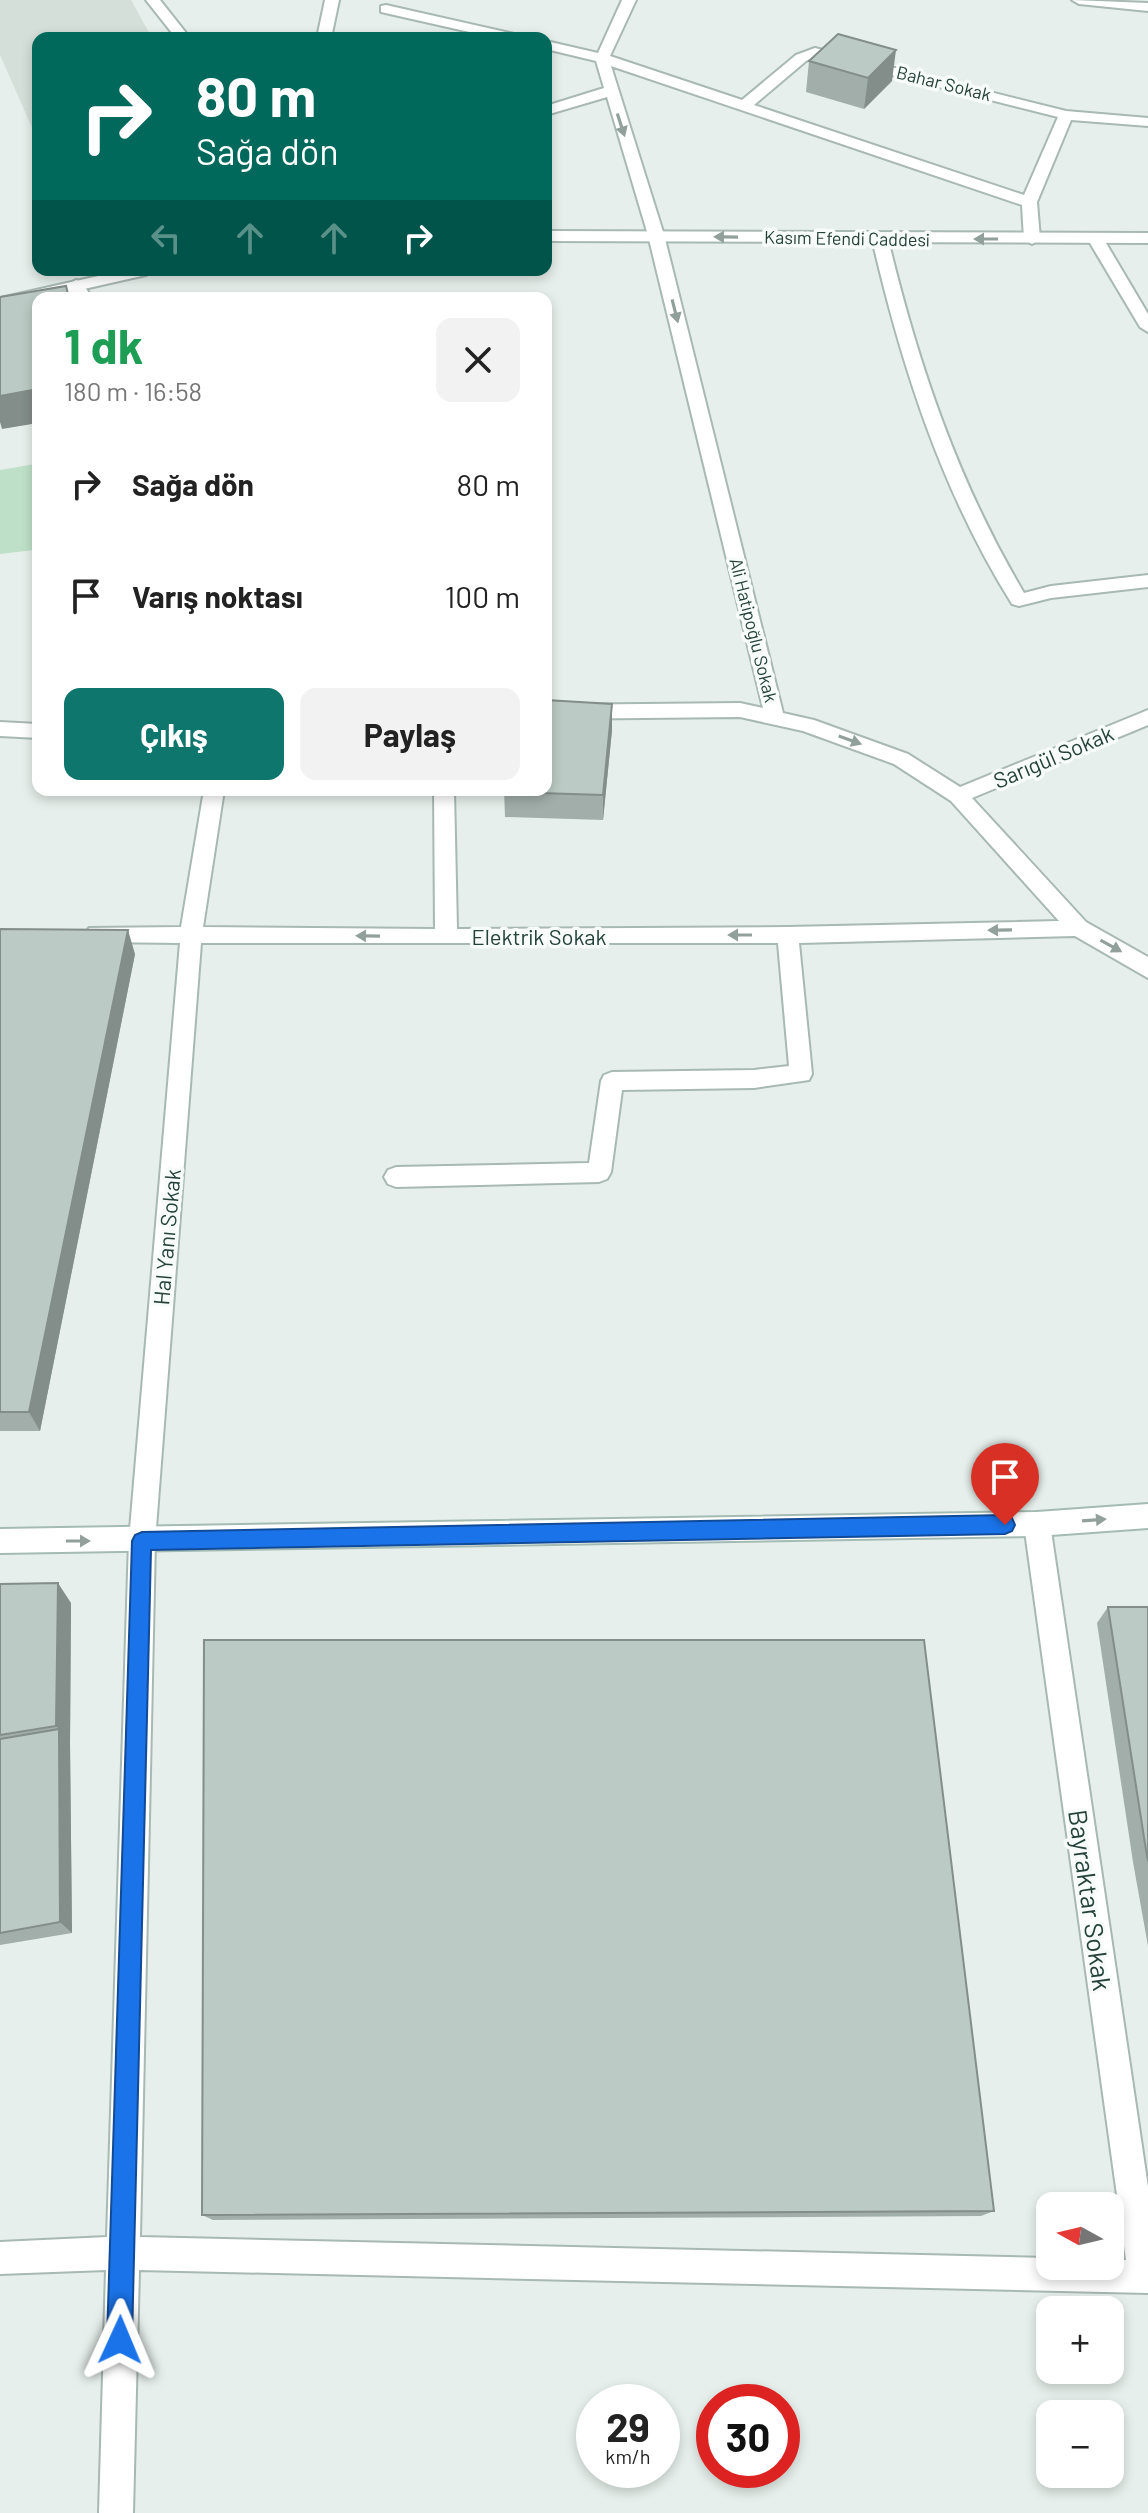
<!DOCTYPE html>
<html lang="tr">
<meta charset="utf-8">
<style>
body{margin:0;font-family:Barlow,sans-serif;background:#f2f2f2;color:#222;height:100vh;display:flex;flex-direction:column;font-size:30px;white-space:nowrap}
*{box-sizing:border-box;margin:0}
p{font-size:26px;color:#767676}
.icon{flex:none;width:44px;height:44px;fill:none;stroke:currentColor;stroke-width:2;stroke-linecap:round;stroke-linejoin:round}
.map{position:relative;flex:1;overflow:hidden}
.panel{position:absolute;left:32px;top:292px;width:520px;height:504px;display:flex;flex-direction:column;background:#fff;border-radius:16px;box-shadow:0 4px 12px #0003}
.panel>*{flex:none}
.guide{position:absolute;left:32px;top:32px;width:520px;height:244px;border-radius:16px;box-shadow:0 4px 12px #0003;background:#00695c;color:#fff;overflow:hidden}
.needle{width:52px;rotate:278deg}
.tools{position:absolute;left:1036px;top:2192px;display:grid;gap:16px}
.tools a{display:grid;place-items:center;width:88px;height:88px;border-radius:16px;background:#fff;box-shadow:0 4px 12px #0003;font-size:40px}
.speed{position:absolute;left:576px;top:2384px;display:flex;gap:16px;font-size:40px;font-weight:700;text-align:center}
.speed>*{display:grid;place-content:center;width:104px;height:104px;border-radius:50%;background:#fff;box-shadow:0 4px 12px #0003;line-height:1}
.speed small{font-size:20px;font-weight:400}
.speed .limit{border:12px solid #d22;background:#fff;color:#111}
.pin{position:absolute;display:grid;place-items:center;width:68px;height:68px;color:#fff;margin:-82px -34px;border-radius:50% 50% 50% 0;rotate:-45deg;box-shadow:0 0 8px #0007}
.pin .icon{rotate:45deg}
.me{position:absolute;width:88px;margin:-44px;rotate:1deg;stroke-linejoin:round;filter:drop-shadow(0 0 6px #0008)}
.turn{display:flex;align-items:center;gap:28px;height:168px;padding:0 32px;font-size:36px}
.turn .icon{width:104px;height:104px;stroke-width:2.5}
.turn b{display:block;font-size:56px;line-height:68px}
.lanes{display:flex;align-items:center;height:76px;padding:0 32px;background:#0003;justify-content:center;gap:40px;direction:ltr}
.lanes .off{opacity:.35}
.round{display:grid;place-items:center;flex:none;width:84px;height:84px;border-radius:16px;background:#f2f2f2}
.overview{display:flex;align-items:center;justify-content:space-between;height:136px;padding:0 32px}
h1{font-size:48px;font-weight:700;line-height:60px;color:#1e9e55}
.primary-button{display:flex;gap:16px;margin-top:auto;padding:16px 32px}
.primary-button a{flex:1;height:92px;border-radius:16px;background:#0f766e;color:#fff;font-size:32px;font-weight:700;line-height:92px;text-align:center}
.primary-button a+a{background:#f2f2f2;color:#222}
ul{padding:0;list-style:none}
li{display:flex;align-items:center;gap:24px;height:112px;padding:0 32px}
li div{flex:1}
li b{display:block;font-size:30px}
li em{font-style:normal}
.map>svg:first-child{display:block}
</style>
<div class="map">
<svg width="1148" height="2513" viewBox="0 0 1148 2513">
<rect width="100%" height="100%" fill="#e6efeb"/>
<path fill="#d4dfda" d="M0 0H131L152 38H38L37 139 0 55Z"/>
<path fill="#bfe0c8" d="M35 464 34 550 0 554V470Z"/>
<g fill="none" stroke-linecap="round" stroke-linejoin="round">
<g stroke="#a8b8b2" stroke-width="4">
<path id="minor" d="M146 0H160L190 38H176Z
M325 0H339L331 38H317Z
M622 0H636L610 56 742 100 796 55 815 48 1066 111 1148 118V126L1071 120 1037 202 1040 239 1032 244 1024 239 1022 205 611 66 664 235 783 713 814 720 908 754 960 787 1148 710V725L972 798 1086 922 1148 957V978L1075 936 799 943 812 1074 809 1080 754 1088 622 1090 611 1172 607 1179 599 1182 396 1187 388 1184 384 1177 388 1170 396 1167 589 1163 601 1081 604 1075 612 1072 754 1070 789 1066 778 943H201L155 1541 140 2237 1050 2258V2266H1110V2260H1126L1024 1524 1028 1515 1037 1512 1046 1515 1050 1524 1148 2187V2293L139 2270 133 2513H99L106 2270 0 2274V2242L107 2237 129 1541 180 943 97 942 89 940 86 934 89 928 181 927 204 790H224L203 927 435 929 434 790H454L457 929 788 927 1059 921 951 801 894 764 803 731 740 717 546 719V705L740 703 763 708 648 235 607 97 546 115V106L604 88 596 61 546 49V41L598 53ZM816 56 1058 117 1024 195 754 105 806 61Z
M1072 0 1148 3V11L1079 4Z
M386 5 514 34 521 38H496L381 12V6Z
M1095 233 1103 238 1148 314V332L1140 327 1087 238Z
M880 234 888 239C918 364 958 482 1024 593L1051 586 1148 575V587L1051 598 1019 606 1012 604C942 492 902 368 872 239Z
M76 280 82 282 92 298H76L68 285Z
M0 722 38 724V738L0 736Z"/>
</g>
<g stroke="#a8b8b2" stroke-width="4">
<path id="tertiary" d="M546 231 1148 233V243L546 241Z
M125 270H154L146 275 0 308V298Z"/>
</g>
<g stroke="#a4bbb3" stroke-width="4">
<path id="secondary" d="M1148 1504V1528L1037 1536 0 1553V1529L1037 1512Z"/>
</g>
<use href="#minor" fill="#fff" fill-rule="evenodd"/>
<use href="#tertiary" fill="#fff" fill-rule="evenodd"/>
<use href="#secondary" fill="#fff" fill-rule="evenodd"/>
</g>
<path fill="#a1aea9" d="M809 61 892 81 864 109 806 92Z
M612 730 603 820 505 817 504 790Z
M0 929 135 954 40 1431H0Z
M0 1584 71 1603 70 1743 72 1933 0 1945Z
M1108 1607H1148V1946L1133 1862 1097 1623Z
M994 2211 981 2216 213 2220 202 2215Z"/>
<path fill="#838d89" d="M896 50 892 81 864 109 868 78Z
M38 389V423L2 429 0 422V396Z
M612 704V730L603 820V795Z
M128 930 135 954 40 1431 29 1412Z
M58 1583 71 1603 70 1743 72 1933 60 1922 59 1729 56 1726Z"/>
<path fill="#bbcac4" stroke="#838d89" stroke-width="2" d="M838 34 896 50 868 78 809 61Z
M66 286 69 298H38V389L0 396V297Z
M546 700 612 704 603 795 504 792V790H546Z
M0 929 128 930 29 1412H0Z
M58 1583 56 1726 0 1735V1584Z
M1108 1607H1148V1861L1146 1850Z
M204 1640H924L994 2211 202 2215Z
M59 1729 60 1922 0 1933V1739Z"/>
<defs><path id="oneway-solid" d="M-6-.8H1V-3.2L6.5 0L1 3.2V.8H-6Z" transform="scale(2)"/></defs>
<g fill="#92a09c">
<use href="#oneway-solid" transform="translate(621 125) rotate(72)"/>
<use href="#oneway-solid" transform="translate(726 237) rotate(-179)"/>
<use href="#oneway-solid" transform="translate(986 239) rotate(-180)"/>
<use href="#oneway-solid" transform="translate(675 311) rotate(76)"/>
<use href="#oneway-solid" transform="translate(850 740) rotate(20)"/>
<use href="#oneway-solid" transform="translate(1000 930) rotate(179)"/>
<use href="#oneway-solid" transform="translate(740 935) rotate(180)"/>
<use href="#oneway-solid" transform="translate(368 936) rotate(-179)"/>
<use href="#oneway-solid" transform="translate(1111 946) rotate(29)"/>
<use href="#oneway-solid" transform="translate(1094 1520) rotate(-4)"/>
<use href="#oneway-solid" transform="translate(78 1541)"/>
</g>
<path fill="#1a73e8" stroke="#114b97" stroke-width="2" d="M1005 1515 1012 1518 1015 1525 1012 1531 1005 1534 151 1550 132 2340 129 2349 120 2352 111 2349 107 2340 132 1541 135 1535 142 1532Z"/>
<g text-anchor="middle" dominant-baseline="central" stroke-width="7" stroke-linejoin="round" paint-order="stroke">
<g font-size="18" fill="#24423a" stroke="#f7fbf9">
<text transform="translate(944 83) rotate(14)">Bahar Sokak</text>
<text transform="translate(847 238) rotate(1)">Kasım Efendi Caddesi</text>
<text transform="translate(754 630) rotate(76)">Ali Hatipoğlu Sokak</text>
</g>
<g font-size="22" fill="#24423a" stroke="#f7fbf9">
<text transform="translate(1053 756) rotate(-23)">Sarıgül Sokak</text>
<text x="539" y="936">Elektrik Sokak</text>
<text transform="translate(166 1237) rotate(-85)">Hal Yanı Sokak</text>
</g>
<g font-size="26" fill="#24423a" stroke="#f7fbf9">
<text transform="translate(1091 1900) rotate(82)">Bayraktar Sokak</text>
</g>
</g>
</svg>
<div class="tools">
<a><svg class="needle" viewBox="-14 -14 28 28"><path d="M0-13l5 13h-10z" fill="#e53935"/><path d="M0 13l5-13h-10z" fill="#767676"/></svg></a>
<a>+</a>
<a>−</a>
</div>
<div class="speed"><div>29<small>km/h</small></div><div class="limit">30</div></div>
<div class="pin" style="left:1005px;top:1525px;background:#d93025"><svg class="icon" aria-label="arrive" viewBox="0 0 24 24"><path d="M6 21V4h12l-3 4 3 4H6"/></svg></div>
<svg class="me" style="left:120px;top:2340px" viewBox="-20 -20 40 40"><path d="M0-17L14 15 0 8-14 15z" fill="#1a73e8" stroke="#fff" stroke-width="4"/></svg>
<div class="guide">
<div class="turn"><svg class="icon" aria-label="right" viewBox="0 0 24 24"><path d="M7 20v-9h11M14 6l5 5-5 5"/></svg><div><b>80 m</b>Sağa dön</div></div>
<div class="lanes"><svg class="icon off" aria-label="left" viewBox="0 0 24 24"><path d="M17 20v-9H6M10 6l-5 5 5 5"/></svg><svg class="icon off" aria-label="ahead" viewBox="0 0 24 24"><path d="M12 20V5M6 11l6-6 6 6"/></svg><svg class="icon off" aria-label="ahead" viewBox="0 0 24 24"><path d="M12 20V5M6 11l6-6 6 6"/></svg><svg class="icon" aria-label="right" viewBox="0 0 24 24"><path d="M7 20v-9h11M14 6l5 5-5 5"/></svg></div>
</div>
<section class="panel">
<div class="overview"><div><h1>1 dk</h1><p>180 m · 16:58</p></div><a class="round"><svg class="icon" aria-label="close" viewBox="0 0 24 24"><path d="M6 6l12 12M18 6L6 18"/></svg></a></div>
<ul>
<li><svg class="icon" aria-label="right" viewBox="0 0 24 24"><path d="M7 20v-9h11M14 6l5 5-5 5"/></svg><div><b>Sağa dön</b></div><em>80 m</em></li>
<li><svg class="icon" aria-label="arrive" viewBox="0 0 24 24"><path d="M6 21V4h12l-3 4 3 4H6"/></svg><div><b>Varış noktası</b></div><em>100 m</em></li>
</ul>
<div class="primary-button"><a>Çıkış</a><a>Paylaş</a></div>
</section>
</div>
